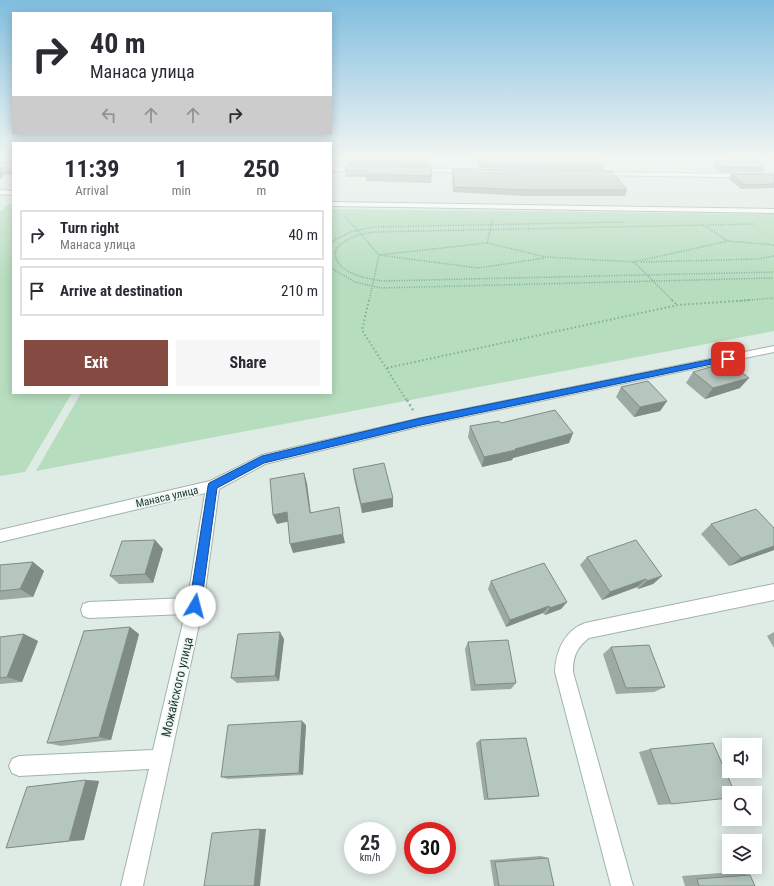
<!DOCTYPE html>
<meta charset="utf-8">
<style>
body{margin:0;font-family:"Roboto Condensed",sans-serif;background:#f7f7f7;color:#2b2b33;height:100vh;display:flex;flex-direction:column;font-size:15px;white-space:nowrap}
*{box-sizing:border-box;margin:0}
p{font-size:13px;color:#7c7c81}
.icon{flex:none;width:22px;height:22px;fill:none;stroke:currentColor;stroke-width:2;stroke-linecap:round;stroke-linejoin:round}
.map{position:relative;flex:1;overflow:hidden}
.details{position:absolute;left:12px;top:142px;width:320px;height:252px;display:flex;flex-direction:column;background:#fff;border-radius:0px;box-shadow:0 2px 10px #0003}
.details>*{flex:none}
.banner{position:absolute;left:12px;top:12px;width:320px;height:122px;border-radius:0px;box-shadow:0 2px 10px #0003;background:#fff;color:#2b2b33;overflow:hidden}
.fabs{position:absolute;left:722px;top:738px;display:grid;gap:8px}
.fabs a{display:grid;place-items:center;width:40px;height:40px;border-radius:0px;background:#fff;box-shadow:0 2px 10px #0003;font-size:20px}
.speed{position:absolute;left:344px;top:822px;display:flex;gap:8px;font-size:20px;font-weight:700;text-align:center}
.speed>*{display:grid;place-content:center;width:52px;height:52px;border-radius:50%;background:#fff;box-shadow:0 2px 10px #0003;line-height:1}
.speed small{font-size:10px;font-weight:400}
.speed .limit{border:6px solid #d22;background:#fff;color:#111}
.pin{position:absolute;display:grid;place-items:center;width:34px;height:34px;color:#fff;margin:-17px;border-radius:8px;box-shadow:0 2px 6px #0006}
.me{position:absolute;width:44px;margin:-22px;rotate:8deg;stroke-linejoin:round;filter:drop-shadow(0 0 3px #0008)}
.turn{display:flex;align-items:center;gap:14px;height:84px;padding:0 12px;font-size:18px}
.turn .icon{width:52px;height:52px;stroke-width:2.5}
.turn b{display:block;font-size:28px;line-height:34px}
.lanes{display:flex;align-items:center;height:38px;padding:0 12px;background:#0003;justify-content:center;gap:20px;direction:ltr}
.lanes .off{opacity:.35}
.eta{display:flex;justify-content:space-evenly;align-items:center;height:68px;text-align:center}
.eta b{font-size:24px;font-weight:700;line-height:28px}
.cta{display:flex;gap:8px;margin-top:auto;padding:8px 12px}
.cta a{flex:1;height:46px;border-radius:0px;background:#854a42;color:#fff;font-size:16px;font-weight:700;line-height:46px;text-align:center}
.cta a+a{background:#f7f7f7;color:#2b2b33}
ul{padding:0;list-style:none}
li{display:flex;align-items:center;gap:12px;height:50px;margin:0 8px 6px;padding:0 4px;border:2px solid #e1e1e2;border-radius:0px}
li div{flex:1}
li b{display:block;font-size:15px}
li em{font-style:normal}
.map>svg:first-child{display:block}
</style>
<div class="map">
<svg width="774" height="886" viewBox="0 0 774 886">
<rect width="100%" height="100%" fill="#dfebe5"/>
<path fill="#b7ddbf" d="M8 204H13V393H72L25 472 0 476V212Z
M331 209 774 214V331L36 471 81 393H331Z"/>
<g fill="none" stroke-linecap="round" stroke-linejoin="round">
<g stroke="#a2b3ac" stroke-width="2">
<path id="minor" d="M770 157H774V159L771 158Z
M331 167H362L365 169 362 171H331Z
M416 168 468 169 471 171 468 173 414 171 413 170Z
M594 172 774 174V178L596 175 593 173Z
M0 190 13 191V195L0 194Z
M331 202 774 209V213L331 206Z
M774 346V352L421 426 265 464 219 489 203 606 143 886H121L149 769 19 776 12 773 9 766 12 759 19 756 153 750 185 614 89 618 83 616 81 610 83 604 89 602 188 598 205 493 0 542V530L210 481 262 455 421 418Z
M774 584V600L589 638C576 648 573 657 573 672L633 886H611L555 672C556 651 564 631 585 623Z"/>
</g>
<path stroke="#7faf9d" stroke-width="1.5" stroke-dasharray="1 1.5" stroke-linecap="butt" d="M345 216 379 255 487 243 546 257 634 262 728 241
M754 224 375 232C360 234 344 238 335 251 334 273 365 278 382 281L774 272
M703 225 728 241 774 245
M331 242 350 232 372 227 624 222
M487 243 493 219
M634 262 673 301
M641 262 758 259 774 256
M331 268 355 282 381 288 774 278
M369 301 379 255 478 268 544 258
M737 301 774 298"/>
<path stroke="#7faf9d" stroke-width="2" stroke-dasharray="1.5 2.5" stroke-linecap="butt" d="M369 300 362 330 407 401
M672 300 677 305
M387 368 678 305 751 300"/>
<path stroke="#7faf9d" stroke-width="2.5" stroke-dasharray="2 3" stroke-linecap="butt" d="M407 400 413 410"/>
<use href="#minor" fill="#fff" fill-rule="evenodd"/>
</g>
<path fill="#9caaa3" d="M0 157H13V175H4L0 179Z
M478 157 530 158 529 157H575L605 166 603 170 480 168 477 161Z
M727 159 765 168 763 172H720L713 166 715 161H726Z
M348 162 431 163 430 167 432 176 431 183 366 181V177H346L345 170 348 166Z
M453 169 627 190 625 196H525L453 192 452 174Z
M731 174 774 175V188L741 189 729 179Z
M693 372 740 388 705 399 686 383Z
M621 387 667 401 660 411 634 417 616 397Z
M501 423 573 433 569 443 513 458 512 460 482 467 468 437 470 426Z
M353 469 393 507 362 513 354 479Z
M711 524 774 550 729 566 701 534Z
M155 540 163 549 153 583 119 584 110 576Z
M587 557 662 576 653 584 638 589 637 587 602 600 580 565Z
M33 562 44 571 33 597 0 600V565Z
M491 581 567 602 561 609 545 615 543 613 506 627 488 589Z
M774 632V648L767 636Z
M24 634 38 641 22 682 0 684V637Z
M139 634 111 740 61 746 47 743Z
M284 639 279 681 237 683 231 678Z
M468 642 516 683 511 689 471 691 465 649Z
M611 647 665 687 654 692 616 694 603 654Z
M306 725 303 775 228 779 221 777Z
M480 740 539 796 532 797 484 800 476 743Z
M650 749 671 804 658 805 639 752Z
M86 780 99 781 84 840 6 848Z
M541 856 548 858 554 886H494L490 860Z
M733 872 750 875 755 886H685L682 876Z"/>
<path fill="#7f8b85" d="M0 168 4 175 0 179Z
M749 378 740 388 705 399 713 388Z
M667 401 660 411 634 417 640 407Z
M573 433 569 443 513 458 512 460 482 467 484 457Z
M304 473 307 483 312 522 310 513Z
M393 498V507L362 513 361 504Z
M287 512 291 521 277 524 273 515Z
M343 534 345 543 293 553 290 544Z
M155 540 163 549 153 583 145 574Z
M774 546V550L729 566 741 558Z
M33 562 44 571 33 597 20 589Z
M662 576 653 584 638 589 647 581Z
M646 579 637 587 602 600 610 592Z
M567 602 561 609 545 615 550 608Z
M549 606 543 613 506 627 510 620Z
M130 627 139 634 111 740 99 737Z
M280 632 284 639 279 681 275 676Z
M24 634 38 641 22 682 7 677Z
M302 721 306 725 303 775 299 773Z
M86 780 99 781 84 840 69 841Z
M260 829H266L260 886H254Z"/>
<path fill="#b5c6be" stroke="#7f8b85" d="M10 157H13V168H0V162H9Z
M349 157H430L431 163 348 162Z
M478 157 533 158 532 157H575L598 158 605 166 480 164Z
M727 159 756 160 765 168 722 167 715 161H729Z
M346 166 431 167 432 176 366 174 367 170H345Z
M453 169 611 171 627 190H526L454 187Z
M731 174 774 175V184L744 185Z
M728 362 749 378 713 388 693 372Z
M648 381 667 401 640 407 621 387Z
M555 410 573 433 515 449 516 450 484 457 470 426 499 421 501 423Z
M384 463 393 498 361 504 353 469Z
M304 473 310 513 339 507 343 534 290 544 287 512 273 515 270 479Z
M756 509 774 528V546L741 558 711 524Z
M155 540 145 574 110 576 122 541Z
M636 540 662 576 647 581 646 579 610 592 587 557Z
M33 562 20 589 0 591V565Z
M544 563 567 602 550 608 549 606 510 620 491 581Z
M130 627 99 737 47 743 84 631Z
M280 632 275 676 231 678 238 634Z
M24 634 7 677 0 678V637Z
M508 640 516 683 475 685 468 642Z
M649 645 665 687 626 688 611 647Z
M302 721 299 773 221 777 228 725Z
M526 738 539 796 488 799 480 740Z
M713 743 735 793H729V798L671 804 650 749Z
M86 780 69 841 6 848 27 787Z
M260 829 254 886H204L212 833Z
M548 858 554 886H499L495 862Z
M750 875 755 886H699L697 879Z"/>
<linearGradient id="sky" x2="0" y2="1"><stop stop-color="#81bddf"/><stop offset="0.56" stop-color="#f1f6f3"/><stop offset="1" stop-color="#f1f6f3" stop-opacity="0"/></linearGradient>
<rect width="774" height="281" fill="url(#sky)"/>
<path fill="#1a73e8" stroke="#114b97" d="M728 356 732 359 731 360 421 425 264 463 217 488 201 606 200 610 195 612 191 610 189 606 208 486 209 483 262 456 421 418Z"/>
<g text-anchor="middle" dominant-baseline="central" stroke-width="3.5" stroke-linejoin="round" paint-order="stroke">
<g font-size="11" fill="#203b32" stroke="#f0f7f3">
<text transform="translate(167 497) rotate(-13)">Манаса улица</text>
</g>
<g font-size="13" fill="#203b32" stroke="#f0f7f3">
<text transform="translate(177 687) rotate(-77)">Можайского улица</text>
</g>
</g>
</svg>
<div class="fabs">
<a><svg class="icon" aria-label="sound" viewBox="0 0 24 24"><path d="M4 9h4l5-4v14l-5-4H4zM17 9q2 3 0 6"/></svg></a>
<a><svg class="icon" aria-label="search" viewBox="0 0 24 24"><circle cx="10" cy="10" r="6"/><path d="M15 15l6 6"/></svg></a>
<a><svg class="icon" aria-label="layers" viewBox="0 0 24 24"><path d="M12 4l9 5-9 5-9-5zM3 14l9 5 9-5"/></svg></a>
</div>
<div class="speed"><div>25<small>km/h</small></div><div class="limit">30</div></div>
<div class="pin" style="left:728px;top:359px;background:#d93025"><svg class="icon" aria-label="arrive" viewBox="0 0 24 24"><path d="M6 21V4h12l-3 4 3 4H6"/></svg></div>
<svg class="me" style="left:195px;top:606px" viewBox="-20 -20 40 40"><circle r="19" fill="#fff"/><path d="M0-13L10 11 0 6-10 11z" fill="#1a73e8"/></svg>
<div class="banner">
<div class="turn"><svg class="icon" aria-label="right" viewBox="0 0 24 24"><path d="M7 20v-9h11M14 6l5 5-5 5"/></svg><div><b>40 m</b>Манаса улица</div></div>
<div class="lanes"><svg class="icon off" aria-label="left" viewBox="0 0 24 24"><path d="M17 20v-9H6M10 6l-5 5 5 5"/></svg><svg class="icon off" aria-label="ahead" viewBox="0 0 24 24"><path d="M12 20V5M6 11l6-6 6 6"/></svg><svg class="icon off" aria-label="ahead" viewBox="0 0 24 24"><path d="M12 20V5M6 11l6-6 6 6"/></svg><svg class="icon" aria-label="right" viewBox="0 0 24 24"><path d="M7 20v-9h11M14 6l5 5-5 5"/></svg></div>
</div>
<section class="details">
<div class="eta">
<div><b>11:39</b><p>Arrival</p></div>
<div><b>1</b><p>min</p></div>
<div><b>250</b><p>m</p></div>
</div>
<ul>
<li><svg class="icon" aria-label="right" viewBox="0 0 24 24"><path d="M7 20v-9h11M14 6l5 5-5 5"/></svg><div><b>Turn right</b><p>Манаса улица</p></div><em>40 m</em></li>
<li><svg class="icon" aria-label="arrive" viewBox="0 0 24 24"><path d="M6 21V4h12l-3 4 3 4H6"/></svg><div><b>Arrive at destination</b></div><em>210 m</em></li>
</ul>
<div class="cta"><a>Exit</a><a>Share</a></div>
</section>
</div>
